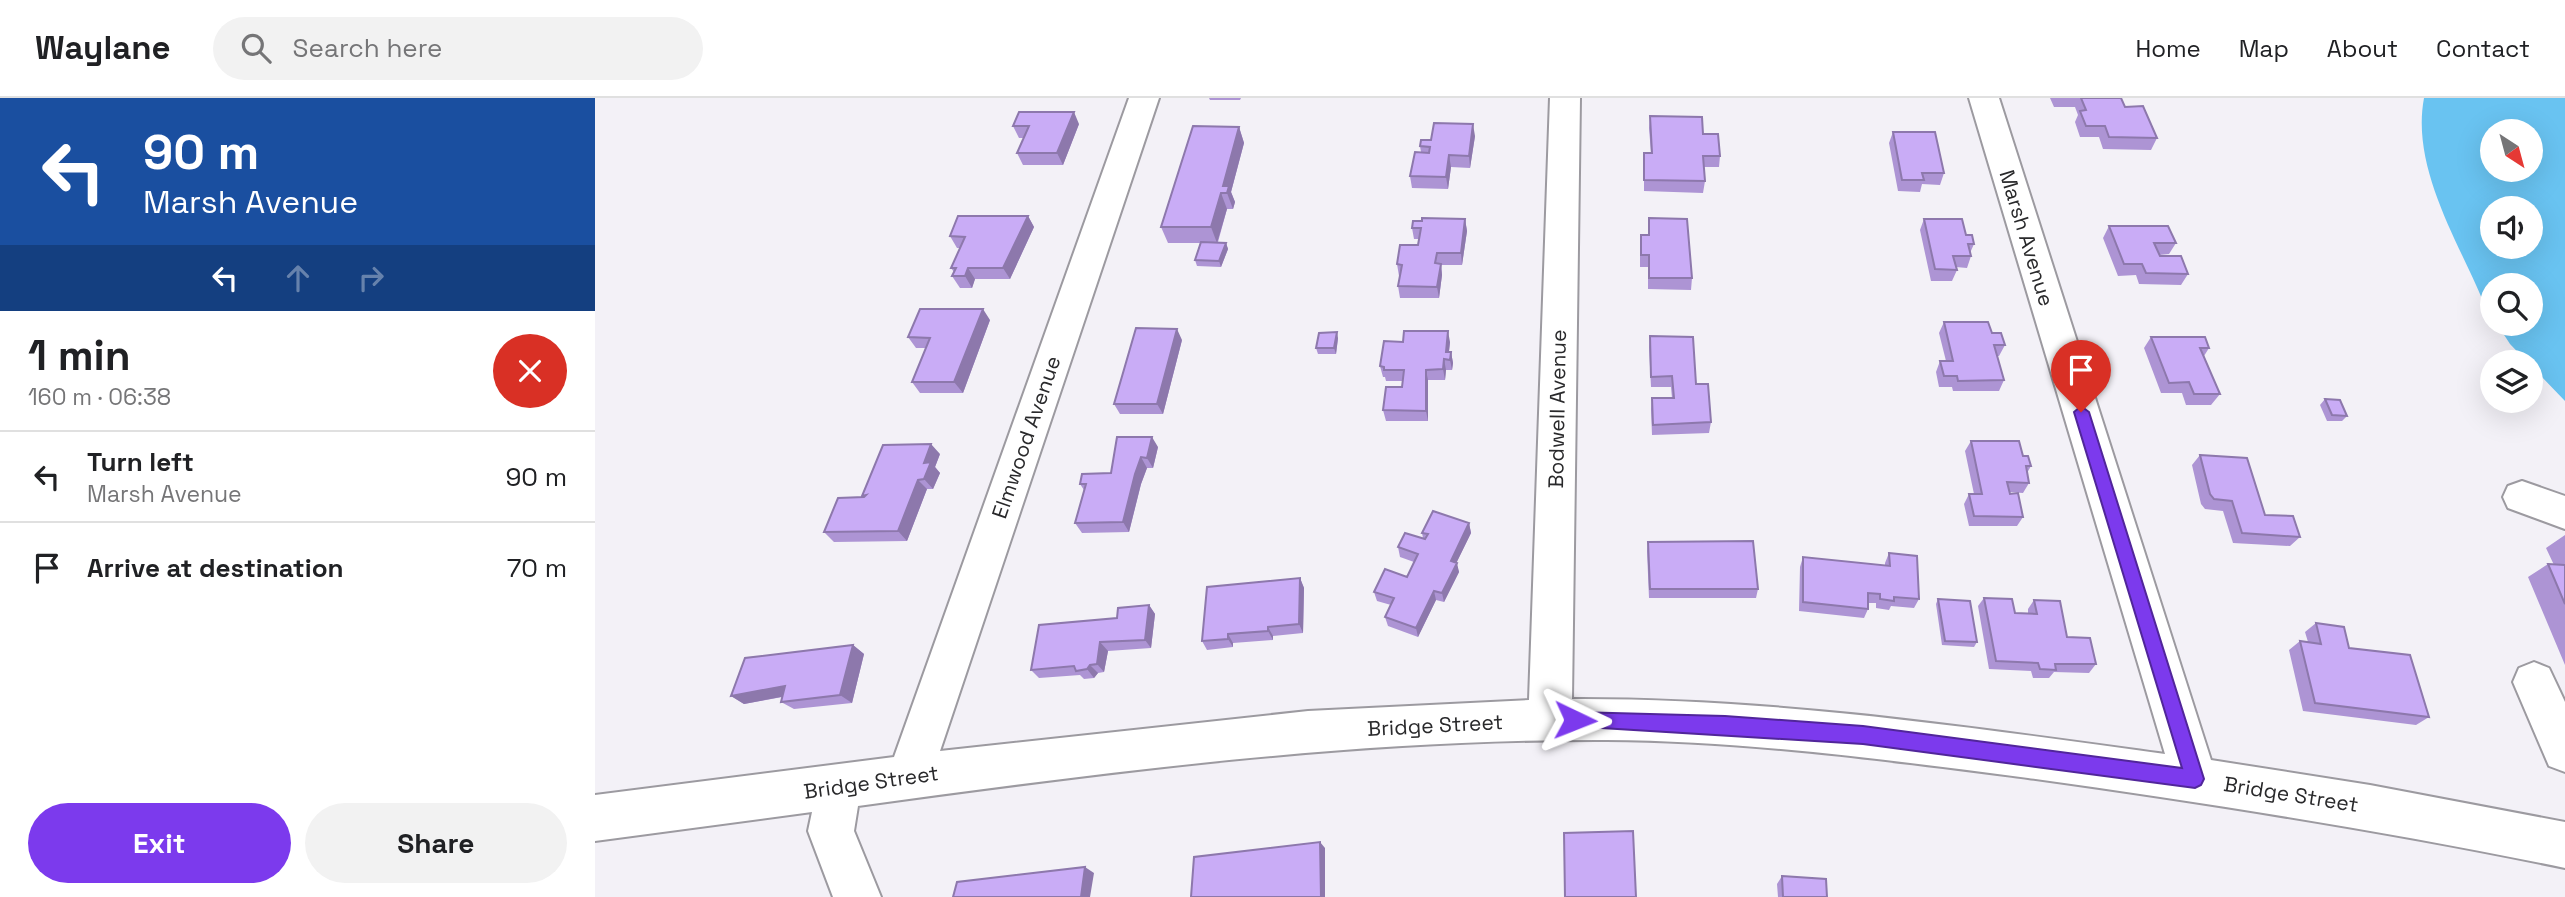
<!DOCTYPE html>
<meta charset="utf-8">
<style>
body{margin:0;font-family:"Space Grotesk",sans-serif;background:#f2f2f2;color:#202124;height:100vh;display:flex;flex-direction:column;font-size:26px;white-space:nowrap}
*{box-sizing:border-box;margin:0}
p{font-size:23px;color:#757577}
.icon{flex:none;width:38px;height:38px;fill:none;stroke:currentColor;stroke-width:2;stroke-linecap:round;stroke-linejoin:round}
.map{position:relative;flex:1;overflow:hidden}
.side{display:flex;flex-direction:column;background:#fff;width:595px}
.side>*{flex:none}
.banner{background:#1a4fa0;color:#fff;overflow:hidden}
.needle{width:46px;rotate:144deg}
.fabs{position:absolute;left:1885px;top:21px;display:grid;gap:14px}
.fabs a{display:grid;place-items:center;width:63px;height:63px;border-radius:50%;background:#fff;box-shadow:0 7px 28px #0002;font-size:35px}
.pin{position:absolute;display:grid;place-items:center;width:60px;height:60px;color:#fff;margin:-72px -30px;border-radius:50% 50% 50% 0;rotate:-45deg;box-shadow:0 0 7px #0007}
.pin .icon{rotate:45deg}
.me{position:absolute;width:77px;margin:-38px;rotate:92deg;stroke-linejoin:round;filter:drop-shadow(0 0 5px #0008)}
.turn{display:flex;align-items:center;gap:24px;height:147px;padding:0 28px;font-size:32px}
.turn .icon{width:91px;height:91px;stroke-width:2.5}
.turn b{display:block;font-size:49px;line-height:60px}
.lanes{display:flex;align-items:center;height:66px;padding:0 28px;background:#0003;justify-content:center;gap:35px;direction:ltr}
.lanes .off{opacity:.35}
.round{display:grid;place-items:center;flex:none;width:74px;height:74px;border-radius:37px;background:#f2f2f2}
.overview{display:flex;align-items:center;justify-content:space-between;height:119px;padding:0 28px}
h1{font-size:42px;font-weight:600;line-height:52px}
.button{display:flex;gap:14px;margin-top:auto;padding:14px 28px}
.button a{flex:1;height:80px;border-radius:42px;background:#7c3aed;color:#fff;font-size:28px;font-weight:600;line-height:80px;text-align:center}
.button a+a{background:#f2f2f2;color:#202124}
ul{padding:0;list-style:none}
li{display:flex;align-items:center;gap:21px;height:91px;padding:0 28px;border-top:2px solid #e0e0e0}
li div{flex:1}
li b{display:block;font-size:26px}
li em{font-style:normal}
header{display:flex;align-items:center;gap:42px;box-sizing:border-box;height:98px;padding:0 35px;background:#fff;border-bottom:2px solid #e0e0e0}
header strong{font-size:33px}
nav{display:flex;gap:38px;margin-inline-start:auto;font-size:24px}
.search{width:490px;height:63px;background:#f2f2f2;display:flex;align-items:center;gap:18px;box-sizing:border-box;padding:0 24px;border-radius:38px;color:#757577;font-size:26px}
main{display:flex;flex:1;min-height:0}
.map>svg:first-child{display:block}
</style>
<header>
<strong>Waylane</strong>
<div class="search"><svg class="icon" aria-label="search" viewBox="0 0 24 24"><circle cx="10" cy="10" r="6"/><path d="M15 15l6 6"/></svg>Search here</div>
<nav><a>Home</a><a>Map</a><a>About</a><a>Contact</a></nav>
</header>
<main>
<section class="side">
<div class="banner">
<div class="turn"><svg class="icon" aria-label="left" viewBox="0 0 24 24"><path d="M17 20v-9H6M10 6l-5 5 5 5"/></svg><div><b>90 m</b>Marsh Avenue</div></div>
<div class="lanes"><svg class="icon" aria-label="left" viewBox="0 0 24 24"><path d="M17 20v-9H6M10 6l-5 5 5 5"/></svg><svg class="icon off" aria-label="ahead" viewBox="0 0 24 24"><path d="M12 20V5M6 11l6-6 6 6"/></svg><svg class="icon off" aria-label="right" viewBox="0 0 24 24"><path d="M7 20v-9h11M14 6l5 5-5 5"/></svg></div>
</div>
<div class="overview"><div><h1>1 min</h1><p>160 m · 06:38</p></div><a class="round" style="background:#d93025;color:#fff"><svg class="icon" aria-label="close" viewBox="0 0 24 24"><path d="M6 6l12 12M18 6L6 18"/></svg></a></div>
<ul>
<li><svg class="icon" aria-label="left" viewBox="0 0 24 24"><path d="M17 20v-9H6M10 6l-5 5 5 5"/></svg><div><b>Turn left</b><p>Marsh Avenue</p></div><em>90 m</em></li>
<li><svg class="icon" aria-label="arrive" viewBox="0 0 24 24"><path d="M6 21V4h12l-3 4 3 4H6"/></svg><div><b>Arrive at destination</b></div><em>70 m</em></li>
</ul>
<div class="button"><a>Exit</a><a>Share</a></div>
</section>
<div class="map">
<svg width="1970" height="799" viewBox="0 0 1970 799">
<rect width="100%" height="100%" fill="#f3f1f7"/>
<path fill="#69c3f1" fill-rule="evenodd" d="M1829 0H1970V303L1915 246 1902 226H1936V187H1897V217L1888 203C1862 141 1816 69 1829 0ZM1897 33H1936V72H1897ZM1897 110H1936V149H1897Z"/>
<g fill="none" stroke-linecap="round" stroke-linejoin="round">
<g stroke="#9c9aa0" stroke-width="4">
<path id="minor" d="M534 0H564L345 653 713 613 934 602 955 0H985L977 601C1176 600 1373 629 1570 656L1374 0H1404L1616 662 1775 687 1970 724V770C1792 733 1613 705 1433 680 1294 662 1153 643 1012 642 761 641 511 674 263 708L259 733 286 799H238L213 733 217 714 0 743V697L299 659Z
M1927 383 1970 398V431L1913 410 1908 399 1913 388Z
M1939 564 1954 570 1970 604V674L1954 668 1918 584 1924 570Z"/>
</g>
<use href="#minor" fill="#fff" fill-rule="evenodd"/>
</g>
<path fill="#ad94d4" d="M614 0H646L645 2H615Z
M1455 0H1526L1530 9 1562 40 1556 52 1508 51 1504 39H1485L1480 24 1483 17 1480 9H1459Z
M1055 18 1108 36 1125 58 1124 69H1109L1110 83 1108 95 1049 93V55H1056L1054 30Z
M484 26 468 67H428L422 55 429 40H424L418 28Z
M644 29 649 45 636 94 640 104 638 111H632L623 144 631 145 633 151 626 169 602 168 600 162 605 145H573L566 129Z
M1298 34 1349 75 1345 87 1327 86 1325 94 1303 93 1294 45Z
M880 38 875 70 856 69 853 91 817 90 815 78 826 54 825 48 836 42Z
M433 118 439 129 415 181H380L377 190H365L357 178 359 174 356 170 365 150H362L355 138Z
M1054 120 1097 180 1096 192 1053 191V169H1045V149L1046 137H1053Z
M870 121 872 133 867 167H846L847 177 844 200H805L803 188 805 178H804L802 166 823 147 824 141H819L817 130Z
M1329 121 1371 137 1379 146 1375 155 1376 158 1372 170 1361 169 1362 172 1357 183H1336L1325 132Z
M1514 128 1581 145 1574 156 1564 157 1565 158 1593 176 1586 187 1544 186 1541 177 1523 178 1508 140Z
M395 222 368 295H325L317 284 331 250H321L313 239Z
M1349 224 1397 235 1410 247 1404 258H1402L1409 282 1404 293H1358L1357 289H1344L1341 274 1345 263H1351L1344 235Z
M1055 238 1116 324 1114 335 1057 337 1056 311 1057 300H1077L1076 289H1056L1054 249Z
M1556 239 1614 250 1609 258 1625 296 1616 307H1591L1587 295H1566L1549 250Z
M743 240 741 256H723L721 250Z
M587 242 568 316H525L519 306Z
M855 244 854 254H856L858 265 857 272H851L850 282H833V323H791L788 312 807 289V283H791L790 279H788L785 268Z
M1730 301 1752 318 1747 323H1732L1725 307Z
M1376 343 1428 358 1436 368 1432 375 1434 385 1428 395 1414 394 1428 419 1422 428H1374L1369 406 1374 396H1379L1370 353Z
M563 349 558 370H552L546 386 534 434 487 435 480 425 489 392 485 386 516 375Z
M345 356 340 369 345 375 338 391H332L312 443 239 444 229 434 269 399 267 398Z
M1605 357 1670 417 1705 439 1695 448 1638 445 1628 413 1610 411 1606 406 1597 367Z
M874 425 876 435 861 465 864 474 849 504 841 502 823 539 793 528 790 519 796 507 782 503 779 494 812 479 819 464 805 459 803 449 828 440 827 435Z
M1970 437V567L1933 479 1953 466 1959 467 1951 450Z
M1053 444 1163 491 1161 500H1054L1052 453Z
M1294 455 1324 501 1319 510 1296 508 1294 512 1281 510V505H1273V511L1269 520 1204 513 1205 469 1208 459 1290 468V465Z
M705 480 709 490 708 535 678 538V542L638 545V549L612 552 607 543Z
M1389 500 1420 515H1433V511L1439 502 1472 539 1501 566 1494 575 1459 574 1454 580H1438L1436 573 1394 571 1383 508Z
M1343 501 1382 544 1379 549 1347 547 1341 506Z
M554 507 560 516 556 550 513 553 509 574 503 575 499 580 489 581 485 577 444 580 436 572 522 520Z
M1721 525 1754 550 1834 619 1821 627 1708 613 1694 552 1705 543 1713 544 1710 534Z
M258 547 269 556 257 605 199 611 186 604 187 599 149 606 136 598Z
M1187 778 1232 799H1183L1182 786Z"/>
<path fill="#8d78ac" d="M479 14 484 26 468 67 462 55Z
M878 26 880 38 875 70 874 58Z
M644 29 649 45 636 94 640 104 638 111 632 95 628 88Z
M854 57 856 69 853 91 851 79Z
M626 95 632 111 622 145 616 129Z
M433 118 439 129 415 181 408 170Z
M870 121 872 133 867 167 866 155Z
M631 145 633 151 626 169 624 163Z
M846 166 847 177 844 200 842 189Z
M373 170 380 181 377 190 370 178Z
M388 211 395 222 368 295 359 284Z
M582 231 587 242 568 316 562 306Z
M853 233 855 244 853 261 851 254Z
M742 234 743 240 741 256 739 250Z
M856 254 858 265 857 272 855 262Z
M849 261 851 272 850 282 848 271Z
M831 272 833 282V323L831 313Z
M557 339 563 349 558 370 552 360Z
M336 346 345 356 340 369 345 375 338 391 329 381V365Z
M546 359 552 370 546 386 534 434 528 424 540 376Z
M323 382 332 391 312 443 303 433Z
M874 425 876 435 858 472 856 463Z
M862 465 864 474 849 504 847 495Z
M705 480 709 490 708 535 704 526Z
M839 493 841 502 823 539 821 530Z
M554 507 560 516 556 550 550 542Z
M673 529 678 538V542L673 533Z
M633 536 638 545V549L633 541Z
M505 544 513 553 509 574 502 566Z
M258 547 269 556 257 605 245 597Z
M495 567 503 575 499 580 492 571Z
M190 588 202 596 149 606 136 598Z
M725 744 730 750V799H726Z
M490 769 499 775 495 799H486Z"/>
<path fill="#c9acf6" stroke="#8d78ac" stroke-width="2" d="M1486 0H1526L1530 9 1548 8 1562 40 1514 39 1510 28H1491L1485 13 1491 12Z
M424 14H479L462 55H422L434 28H418Z
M1055 18 1107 19 1108 36H1123L1125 58H1108L1110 83 1049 82V55H1057Z
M839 25 878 26 874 58 854 57 851 79 815 78 820 54 834 55 835 49 825 48 826 42H836Z
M598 28 644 29 628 88H634L632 95H626L616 129H566Z
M1298 34H1340L1349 75H1327L1329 82H1307Z
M363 118H433L408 170H373L370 178H357L361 170H356L370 139 355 138Z
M827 120 870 121 866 155H842L840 165 846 166 842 189 803 188 807 167 802 166 805 147H823L826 130H817L818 123H827Z
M1054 120 1092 121 1097 180H1054V157H1046V137H1054Z
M1329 121H1367L1371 137H1377L1379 146H1373L1376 158H1358L1362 172 1340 171Z
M1514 128H1573L1581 145H1559L1565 158H1586L1593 176 1551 175 1547 166H1529Z
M606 144 631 145 624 163 600 162Z
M325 211H388L359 284H317L335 240 313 239Z
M1349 224H1393L1397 235H1406L1410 247H1399L1409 282 1363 283 1362 278H1349L1345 263H1358Z
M541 230 582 231 562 306H519Z
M809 233H853L851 254H856L855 262 849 261 848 271 831 272V313L788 312 791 289H807L809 272H789V269L785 268 789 243 808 244Z
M742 234 739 250H721L724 235Z
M1055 238 1098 239 1101 286H1113L1116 324 1058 327 1057 300H1079L1077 278 1056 279Z
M1556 239H1610L1614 250H1605L1625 296H1599L1594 284 1574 285Z
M1730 301 1745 302 1752 318 1737 317Z
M522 339H557L552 360 546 359 540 376 528 424 480 425 491 386H485L487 376 516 375Z
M1376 343H1424L1428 358H1433L1436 368H1431L1434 385 1412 384 1415 396 1423 395 1428 419 1379 418 1374 396H1387Z
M336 346 329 365 336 364 329 381 323 382 303 433 229 434 243 400 269 399 271 397 267 398 288 347Z
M1605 357 1652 360 1670 417 1698 418 1705 439 1647 435 1637 403 1619 401 1615 396Z
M838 413 874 425 856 463 862 465 847 495 839 493 821 530 790 519 799 500 779 494 790 471 812 479 823 456 803 449 810 435 830 441 833 436 827 435Z
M1158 443 1163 491H1055L1053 444Z
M1294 455 1322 458 1324 501 1299 499V503L1285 501V496L1273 495V511L1208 504V459L1295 468Z
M1953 466 1970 467V506Z
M705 480 704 526 673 529V533L633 536V541L607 543 612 489Z
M1389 500 1417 501 1420 515 1442 516 1439 502 1465 503 1472 539 1495 540 1501 566H1460L1461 572 1445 571 1443 565 1401 563Z
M1343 501 1375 503 1382 544 1350 543Z
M554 507 550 542 505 544 502 566 495 567 492 571 481 573 479 568 436 572 444 527 522 520 523 510Z
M1721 525 1749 529 1754 550 1815 557 1834 619 1720 605 1705 543 1726 546Z
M258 547 245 597 186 604 190 588 136 598 150 560Z
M1038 733 1041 799H970L969 735Z
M725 744 726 799H596L599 759Z
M490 769 486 799H358L362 784Z
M1187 778 1231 781 1232 799H1188Z"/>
<path fill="#7c3aed" stroke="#51269a" stroke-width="2" d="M1486 308 1494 314 1609 681 1606 687 1600 690 1268 646 974 628 971 622 974 616 980 614 1130 618 1268 628 1587 670 1479 314Z"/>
<g text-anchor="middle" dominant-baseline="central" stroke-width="7" stroke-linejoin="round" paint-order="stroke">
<g font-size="21" fill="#29292b" stroke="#fff">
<text transform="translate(1432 140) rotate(73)">Marsh Avenue</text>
<text transform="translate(962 311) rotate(-89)">Bodwell Avenue</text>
<text transform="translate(431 339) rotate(-71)">Elmwood Avenue</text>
<text transform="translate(840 627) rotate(-3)">Bridge Street</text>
<text transform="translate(276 684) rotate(-8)">Bridge Street</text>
<text transform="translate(1696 696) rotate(9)">Bridge Street</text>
</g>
</g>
</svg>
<div class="fabs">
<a><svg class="needle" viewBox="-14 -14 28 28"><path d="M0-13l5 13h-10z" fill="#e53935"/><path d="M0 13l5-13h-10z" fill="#757577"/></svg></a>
<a><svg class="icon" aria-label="sound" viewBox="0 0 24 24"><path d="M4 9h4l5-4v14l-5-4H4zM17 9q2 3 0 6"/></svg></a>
<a><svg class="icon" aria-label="search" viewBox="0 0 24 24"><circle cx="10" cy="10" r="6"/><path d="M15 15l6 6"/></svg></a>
<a><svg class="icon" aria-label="layers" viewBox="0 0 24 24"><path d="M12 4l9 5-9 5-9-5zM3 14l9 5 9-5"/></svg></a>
</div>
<div class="pin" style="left:1486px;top:314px;background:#d93025"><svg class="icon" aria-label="arrive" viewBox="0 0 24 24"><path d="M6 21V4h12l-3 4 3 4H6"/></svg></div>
<svg class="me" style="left:980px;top:622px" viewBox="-20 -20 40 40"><path d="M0-17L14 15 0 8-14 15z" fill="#7c3aed" stroke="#fff" stroke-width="4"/></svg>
</div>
</main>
